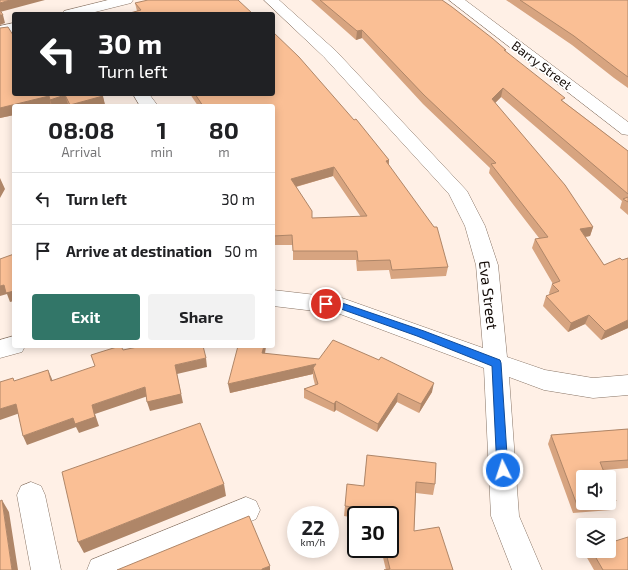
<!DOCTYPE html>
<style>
body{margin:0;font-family:"Exo 2",sans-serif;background:#f2f2f2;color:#202124;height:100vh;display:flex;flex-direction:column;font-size:15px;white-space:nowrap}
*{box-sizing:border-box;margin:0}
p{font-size:13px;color:#757577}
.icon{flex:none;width:22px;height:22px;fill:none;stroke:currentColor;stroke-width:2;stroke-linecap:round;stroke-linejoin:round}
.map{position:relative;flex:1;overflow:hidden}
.side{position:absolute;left:12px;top:104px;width:263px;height:244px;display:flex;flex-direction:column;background:#fff;border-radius:4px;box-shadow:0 2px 10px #0003}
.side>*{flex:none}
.guide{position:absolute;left:12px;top:12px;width:263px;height:84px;border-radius:4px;box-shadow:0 2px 10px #0003;background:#202124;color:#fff;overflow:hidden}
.tools{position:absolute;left:576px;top:470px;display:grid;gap:8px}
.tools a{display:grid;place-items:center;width:40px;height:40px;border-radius:4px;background:#fff;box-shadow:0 2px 10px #0003;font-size:20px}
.speed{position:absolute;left:287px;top:506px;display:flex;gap:8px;font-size:20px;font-weight:700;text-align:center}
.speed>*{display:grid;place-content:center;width:52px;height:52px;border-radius:50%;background:#fff;box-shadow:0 2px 10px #0003;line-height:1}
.speed small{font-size:10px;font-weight:400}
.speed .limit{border:2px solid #111;border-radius:6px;background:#fff;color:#111}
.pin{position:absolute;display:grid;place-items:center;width:34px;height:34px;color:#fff;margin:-17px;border:2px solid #fff;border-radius:50%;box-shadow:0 1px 4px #0007}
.me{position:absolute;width:44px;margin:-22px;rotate:356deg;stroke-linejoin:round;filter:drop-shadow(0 0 3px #0008)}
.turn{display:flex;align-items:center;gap:14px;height:84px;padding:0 20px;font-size:18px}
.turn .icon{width:52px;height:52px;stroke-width:2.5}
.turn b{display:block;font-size:28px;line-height:34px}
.eta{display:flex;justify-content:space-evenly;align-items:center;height:68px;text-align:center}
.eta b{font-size:24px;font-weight:700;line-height:28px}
.button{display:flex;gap:8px;margin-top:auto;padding:8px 20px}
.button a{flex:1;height:46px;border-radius:4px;background:#327668;color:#fff;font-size:16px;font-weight:700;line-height:46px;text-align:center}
.button a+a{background:#f2f2f2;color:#202124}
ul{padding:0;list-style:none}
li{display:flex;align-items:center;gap:12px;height:52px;padding:0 20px;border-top:1px solid #e0e0e0}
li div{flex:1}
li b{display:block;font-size:15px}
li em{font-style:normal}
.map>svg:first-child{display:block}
</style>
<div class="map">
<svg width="628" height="570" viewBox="0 0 628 570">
<rect width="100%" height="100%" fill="#fff0e6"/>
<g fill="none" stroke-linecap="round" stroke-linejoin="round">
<g stroke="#897566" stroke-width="1">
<path id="minor" d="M108 0H133L131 3 87 14H62L64 11Z
M264 0H279L336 51 467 191 485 226 498 265 507 357 545 370 593 378 628 375V395L593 398 544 390 509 377 519 516 542 570H512L491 516 484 368 340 314 273 306V290L342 298 483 348 476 265 465 226 449 194 324 57Z
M449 0H465L628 122V135L622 134Z
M14 23V33L0 36V26Z
M133 94H149L158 106H140Z
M14 336V346H25L22 352 0 358V340Z
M31 482 41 486 45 495 61 570H31L17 495 21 486Z
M246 497 256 501 260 510 256 519 137 570H87L91 560Z"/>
</g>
<use href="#minor" fill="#fff" fill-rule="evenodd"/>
</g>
<path fill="#d7a480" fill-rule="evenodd" d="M311 0H442L506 50 505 51 564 102 628 151V215L620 208 622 201 501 97 495 103 593 227 590 236 585 237 604 265 622 260 628 258V328L601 340 585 324 568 332 543 306 546 296 550 295 549 293 552 284H553L532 248 535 239 539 238 489 173 490 168 423 104 362 38 356 40Z
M506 0H628V88L614 78 572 45Z
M135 3 253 14H130V13L137 11Z
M0 28 13 35 102 94 105 105 103 106H68V104L62 106H52L51 105 47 106H14V115L0 118Z
M190 94H273L354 120 389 160V165L448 267 446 276 391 279 389 270 357 271 356 260H293V245H273V106H198ZM333 176 361 217 312 218 296 187Z
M238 346H266L265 354 432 392 419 413 397 402 377 432 336 410 334 412 304 398V389L315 385 313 377V374L230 393Z
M628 429V468L604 470 583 503H609V484L616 501 611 510 573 513 548 444 551 435Z
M367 455 435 484 433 495 416 493 414 531 453 570H386L381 549H390V515H356V518L344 516 345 506 364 486Z
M590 551H609L628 570H594L586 556Z"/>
<path fill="#af8668" d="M10 0H45L0 12V3Z
M0 15H3L5 23 0 25Z
M362 30V38L356 40 357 31Z
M503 88 501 97 490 108 492 99Z
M65 95 68 104 62 106H52L50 100Z
M49 96 51 105 47 106H14V115L0 118V108Z
M103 96 105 105 103 106H71L70 105Z
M389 160 388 169 386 161Z
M334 167 333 176 291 188V179Z
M0 178 5 189 0 198Z
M593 227 590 236 577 238 580 229Z
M4 285 14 291V301L10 302 7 294 0 296V286Z
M589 315 585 324 568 332 571 323Z
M628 320V328L601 340 605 331Z
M264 346H266L263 362 262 353Z
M206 358 207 367 177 374 183 403 150 411 147 402 175 365Z
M316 364 313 368V374L230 393 228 384Z
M48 370 52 379 55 390 51 381Z
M434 383 432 392 419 413 421 404Z
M145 387 148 396 95 414 99 426 79 433 76 427 27 445 23 436 73 418 92 405Z
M398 393 397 402 377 432 378 424Z
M336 401V410L334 412V404Z
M16 404 20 413 0 420V409Z
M224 484 226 496 84 553 78 542Z
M2 500 9 512 18 570H12Z
M270 566V570H262V569Z"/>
<path fill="#fabf95" stroke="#af8668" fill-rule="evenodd" d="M0 0H10L0 3Z
M148 0H238L253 14H130V13L141 10 135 3Z
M320 0H442L452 7 492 38 506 50H504L565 98 561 100 628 151V194L503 88 492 99 565 185 593 227 580 229 604 265 620 258 622 260 628 258V320L605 331 589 315 571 323 546 296 559 291 552 284 560 281 535 239 548 237 491 164 496 163 424 95 362 30 357 31Z
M520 0H628V77L617 69 574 36Z
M0 10 3 15H0Z
M8 27 13 35H14V94H102L103 96 70 105 65 95 50 100 49 96 0 108V28Z
M273 32 299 57 354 120 356 119 389 160 386 161 434 227H437L448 267 392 270 390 260 358 261 357 251H293L292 235 273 236V106H203L195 94H273ZM334 167 367 216 312 218V211L291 179Z
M628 197V202L623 199Z
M14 254V291L6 293 4 285 0 286V259Z
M333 340 379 360 381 357 434 383 421 404 398 393 378 424 336 401 334 404 304 389 318 384 313 368 316 364 228 384 238 346H264L262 353 319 359Z
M120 346H121L123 350 142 346H203L206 358 175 365 181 394 147 402 145 387 92 405 95 417 75 424 73 418 23 436 16 404 0 409V382L13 378 14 381 48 370 51 381 95 366 91 355Z
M200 423 224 484 78 542 62 472Z
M628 429V460L600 462 606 477H583V503H600L577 505 551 435Z
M367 455 436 463 435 484 416 482 414 531 439 527 453 570H384L390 569 385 549H390V515H376L374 510 345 506 347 484 364 486Z
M609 484 616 501 609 502Z
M2 500 12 570H0V501Z
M249 516 270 566 262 569V570H117Z
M628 537V570H603L592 551H609V543Z"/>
<path fill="#1a73e8" stroke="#114b97" d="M326 300 345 304 424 331 500 360 501 363 508 470 507 473 503 475 499 473 497 470 492 366 417 336 341 309 323 306 322 304Z"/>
<g text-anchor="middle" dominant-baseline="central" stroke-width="3.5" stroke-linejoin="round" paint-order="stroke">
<g font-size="13" fill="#120a06" stroke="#fff">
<text transform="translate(542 65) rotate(37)">Barry Street</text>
</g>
<g font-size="15" fill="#120a06" stroke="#fff">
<text transform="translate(489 295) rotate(83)">Eva Street</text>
</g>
</g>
</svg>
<div class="tools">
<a><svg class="icon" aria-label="sound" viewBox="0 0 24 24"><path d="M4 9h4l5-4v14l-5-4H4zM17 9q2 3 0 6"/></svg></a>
<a><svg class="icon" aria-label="layers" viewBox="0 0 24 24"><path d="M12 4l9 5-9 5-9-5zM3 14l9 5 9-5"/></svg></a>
</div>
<div class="speed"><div>22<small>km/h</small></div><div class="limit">30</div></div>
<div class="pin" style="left:326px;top:304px;background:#d93025"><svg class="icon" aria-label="arrive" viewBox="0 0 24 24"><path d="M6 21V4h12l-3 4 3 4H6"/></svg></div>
<svg class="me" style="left:503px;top:470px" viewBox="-20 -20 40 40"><circle r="17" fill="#1a73e8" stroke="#fff" stroke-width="3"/><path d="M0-11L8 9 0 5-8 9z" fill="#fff"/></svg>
<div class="guide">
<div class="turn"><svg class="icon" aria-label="left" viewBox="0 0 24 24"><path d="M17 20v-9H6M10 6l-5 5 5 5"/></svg><div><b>30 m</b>Turn left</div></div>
</div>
<section class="side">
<div class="eta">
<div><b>08:08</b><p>Arrival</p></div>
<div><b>1</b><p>min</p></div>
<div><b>80</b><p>m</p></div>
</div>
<ul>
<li><svg class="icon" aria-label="left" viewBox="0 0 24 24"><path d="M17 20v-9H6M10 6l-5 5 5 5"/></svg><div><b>Turn left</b></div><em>30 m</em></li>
<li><svg class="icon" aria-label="arrive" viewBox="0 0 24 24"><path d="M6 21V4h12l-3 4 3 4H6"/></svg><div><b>Arrive at destination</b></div><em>50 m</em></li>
</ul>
<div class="button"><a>Exit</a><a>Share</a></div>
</section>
</div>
